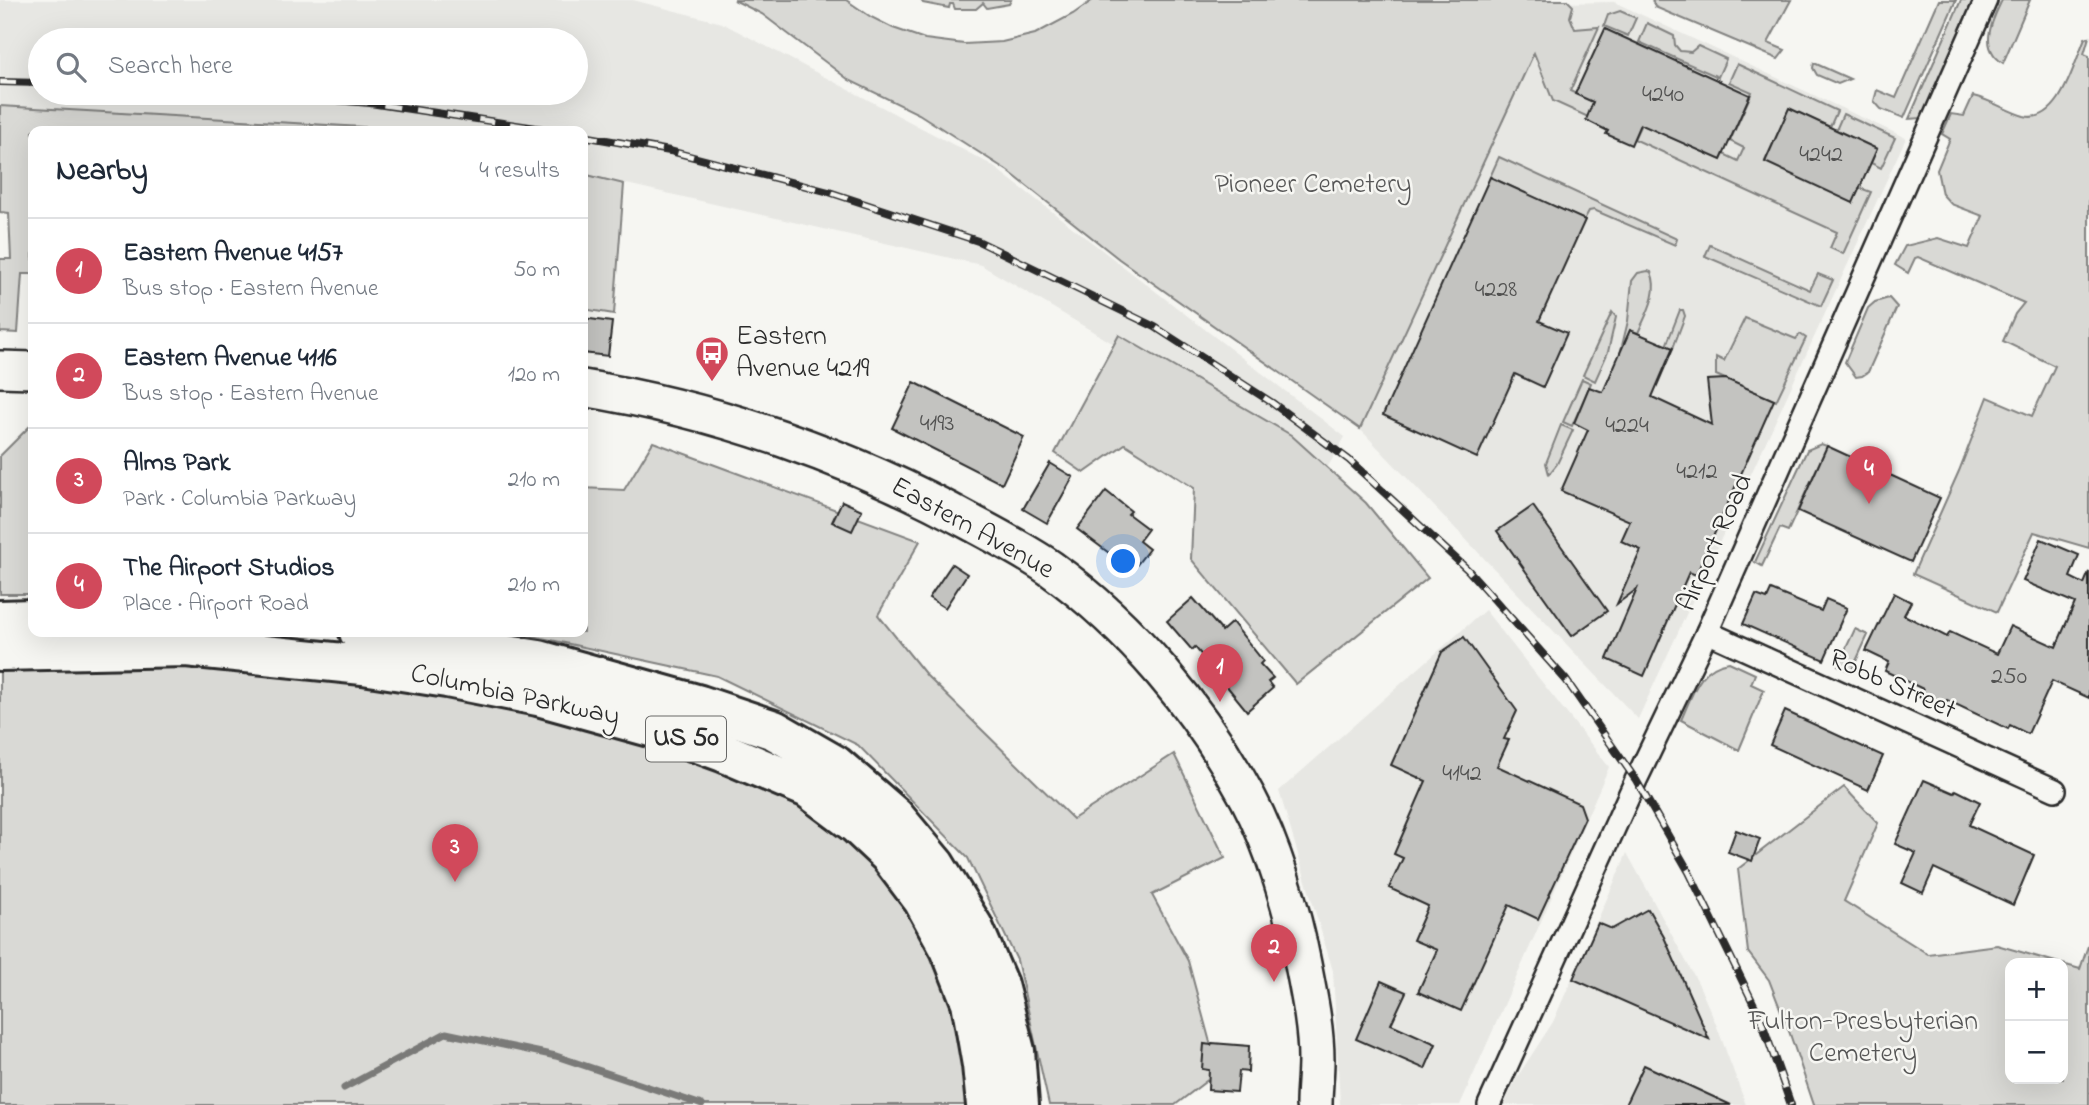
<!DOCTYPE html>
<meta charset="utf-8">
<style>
:root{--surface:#fff;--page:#f2f2f3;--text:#1f2937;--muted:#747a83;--line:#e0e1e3;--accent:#d1495b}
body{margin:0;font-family:"Indie Flower",sans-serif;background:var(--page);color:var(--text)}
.controls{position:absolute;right:21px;bottom:21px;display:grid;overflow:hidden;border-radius:14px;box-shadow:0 7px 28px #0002}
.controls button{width:63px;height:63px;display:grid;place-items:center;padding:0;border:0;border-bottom:2px solid var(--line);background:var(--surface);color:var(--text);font:35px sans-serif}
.you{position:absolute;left:1124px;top:562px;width:24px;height:24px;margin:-18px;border:5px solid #fff;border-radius:50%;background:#1a73e8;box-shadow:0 0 0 10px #1a73e833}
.badge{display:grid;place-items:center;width:46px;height:46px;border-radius:50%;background:var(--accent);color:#fff;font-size:23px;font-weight:700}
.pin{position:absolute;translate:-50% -58px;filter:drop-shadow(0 2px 4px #0008)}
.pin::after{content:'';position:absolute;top:37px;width:24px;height:21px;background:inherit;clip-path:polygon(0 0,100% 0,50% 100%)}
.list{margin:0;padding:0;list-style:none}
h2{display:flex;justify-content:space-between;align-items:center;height:91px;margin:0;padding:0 28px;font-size:30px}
h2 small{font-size:23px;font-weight:400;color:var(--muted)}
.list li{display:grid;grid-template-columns:46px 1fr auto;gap:21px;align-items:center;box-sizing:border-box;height:105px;padding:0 28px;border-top:2px solid var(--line)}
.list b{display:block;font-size:26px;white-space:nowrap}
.list p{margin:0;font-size:23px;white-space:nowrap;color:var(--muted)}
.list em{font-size:23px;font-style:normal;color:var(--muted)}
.icon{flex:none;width:38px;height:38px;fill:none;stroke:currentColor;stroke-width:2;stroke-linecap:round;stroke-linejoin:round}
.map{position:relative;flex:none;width:2089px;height:1105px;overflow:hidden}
.search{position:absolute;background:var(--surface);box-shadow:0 7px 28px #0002;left:28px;top:28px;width:560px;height:77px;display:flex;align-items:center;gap:18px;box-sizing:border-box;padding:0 24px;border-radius:38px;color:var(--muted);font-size:26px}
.panel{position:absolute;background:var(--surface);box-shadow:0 7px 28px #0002;left:28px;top:126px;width:560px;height:511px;border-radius:14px}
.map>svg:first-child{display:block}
.built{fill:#e7e7e3;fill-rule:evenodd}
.green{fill:#d9d9d5;stroke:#828280;stroke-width:2}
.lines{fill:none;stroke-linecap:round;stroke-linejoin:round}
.stream{stroke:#7a7a78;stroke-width:7}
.building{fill:#c3c3c0;stroke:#2b2b2b;stroke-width:2}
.street-casing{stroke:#2b2b2b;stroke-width:26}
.primary-casing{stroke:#2b2b2b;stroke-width:40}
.highway-casing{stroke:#2b2b2b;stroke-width:44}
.street{stroke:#f6f6f2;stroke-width:21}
.primary{stroke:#f6f6f2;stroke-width:35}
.highway{stroke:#f6f6f2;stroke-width:38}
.rail-casing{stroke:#2b2b2b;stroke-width:8}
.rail{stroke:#f6f6f2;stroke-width:5;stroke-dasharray:16;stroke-linecap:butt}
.labels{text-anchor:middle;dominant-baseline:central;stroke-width:5;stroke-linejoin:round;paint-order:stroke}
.number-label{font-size:24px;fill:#515150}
.shield{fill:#f6f6f2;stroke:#686867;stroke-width:2}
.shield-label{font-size:26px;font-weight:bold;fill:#2b2b2b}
.park-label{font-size:28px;fill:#565656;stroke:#f6f6f2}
.poi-label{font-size:28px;fill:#2b2b2b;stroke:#f6f6f2;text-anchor:start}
.street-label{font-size:28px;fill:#2b2b2b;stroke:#f6f6f2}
</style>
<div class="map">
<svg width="2089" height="1105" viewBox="0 0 2089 1105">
<rect width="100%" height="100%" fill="#f6f6f2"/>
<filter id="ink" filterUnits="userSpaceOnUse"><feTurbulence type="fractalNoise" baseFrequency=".0143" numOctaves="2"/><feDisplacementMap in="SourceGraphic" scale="14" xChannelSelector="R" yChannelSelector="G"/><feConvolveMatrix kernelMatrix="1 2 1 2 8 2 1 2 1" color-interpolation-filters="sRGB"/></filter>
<g filter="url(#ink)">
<g class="built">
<path d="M0 0H633L722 23 990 164 1345 437 1326 470 981 265 583 174V131H33L0 147ZM40 40H576V93H40Z"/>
<polygon points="1614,2 1906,138 1638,719 1360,429 1557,3"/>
<polygon points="1485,610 1609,767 1460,1105 1340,1105 1333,971 1279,791"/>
<polygon points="1627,853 1698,983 1716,1024 1746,1105 1504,1105 1516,1079 1553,1022"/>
</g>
<g class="green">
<polygon points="734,0 846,0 871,17 893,28 925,39 964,44 1002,42 1035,34 1073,14 1093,0 1567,0 1573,6 1570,17 1575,29 1599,27 1570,91 1616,113 1610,127 1553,101 1534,53 1360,429 1119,259 1008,171 919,114 849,80 762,14"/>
<polygon points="921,0 1011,0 1009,4 987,8 983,3 976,9 955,9 953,4 950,4 949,8 923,3"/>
<polygon points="1652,0 1791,0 1768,43 1785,50 1778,59 1655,7"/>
<polygon points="1939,0 1956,0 1904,118 1881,109 1874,101 1877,90 1896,98"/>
<polygon points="1961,0 1973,0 1922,118 1909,119"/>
<path d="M2002 0H2030L2003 63C1978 47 1992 21 2002 0Z"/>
<polygon points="1620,11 1636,18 1628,36 1604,26 1608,15"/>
<polygon points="1647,23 1674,36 1675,45 1680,51 1691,52 1698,46 1726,59 1718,77 1639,42"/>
<path d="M2089 37 2084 54 2089 56V548L2034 532 1997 612 1913 574 1959 471 1988 397 2032 416 2055 366 2003 341 2015 314 2024 303 1918 257 1915 258 1908 273 1895 265 1905 246 1938 238 1969 248 1983 216 1951 204 1942 194 1937 170 1950 139 1942 134 1951 114 1964 116 1973 96C1991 100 2007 111 2024 116 2060 125 2074 63 2085 38Z"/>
<polygon points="1814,63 1850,79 1838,84 1817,75 1813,68"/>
<polygon points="1737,64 1837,111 1830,127 1789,109 1765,161 1852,202 1860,188 1871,192 1843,254 1830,248 1837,232 1634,139 1641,124 1721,160 1724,154 1738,161 1744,148 1730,141 1752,92 1729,82"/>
<polygon points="0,106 380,128 393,131 33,131 33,274 22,274 18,333 0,332 0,259 11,259 9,213 0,212"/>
<polygon points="1843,114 1895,138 1881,168 1871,163 1877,149 1836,130"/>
<polygon points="1499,157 1677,239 1675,245 1594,210 1589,211 1584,220 1490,177"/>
<polygon points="583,174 624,184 614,314 583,309"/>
<polygon points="1710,245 1810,290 1818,274 1833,280 1821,306 1705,256"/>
<path d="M1648 271 1651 272C1660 293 1646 314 1638 333L1630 330 1620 354 1628 321 1632 281 1638 273Z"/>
<polygon points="1889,298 1897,307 1868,372 1862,376 1856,377 1845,362 1868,308 1875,302"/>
<polygon points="1680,310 1683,310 1685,316 1673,348 1666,346"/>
<polygon points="1612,312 1616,317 1608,352 1595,381 1583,375"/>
<polygon points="1745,318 1796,339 1800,334 1806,338 1776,401 1716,375 1716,357 1724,361"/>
<polygon points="1119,335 1291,435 1366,503 1428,578 1296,684 1191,559 1194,488 1125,444 1084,473 1055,453"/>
<polygon points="1582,379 1591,383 1572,426 1563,422"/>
<polygon points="33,423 33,594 0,594 0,456"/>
<polygon points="1561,425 1573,430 1557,464 1549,474 1546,463"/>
<polygon points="653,442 920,541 878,615 927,676 1073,819 1174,754 1225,858 1152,895 1188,961 1218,1072 1175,1105 1049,1105 1017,960 968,858 858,745 717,676 514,632 583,632 583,488 624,490"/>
<polygon points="1821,444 1827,446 1788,531 1780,528 1762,566 1755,562 1807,450"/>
<polygon points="1855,629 1868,635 1851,672 1838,665"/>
<polygon points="0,651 363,665 765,769 923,900 986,1105 0,1105"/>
<path d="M1729 662 1755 674 1751 684 1764 690 1739 750 1681 720C1692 696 1699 666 1729 662Z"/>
<polygon points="1844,787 1878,823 1844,901 1928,954 1997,945 2059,963 2010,963 2010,1079 2063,1079 2063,964 2080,969 2089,943 2089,1105 1814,1105 1790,1034 1769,980 1748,952 1738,869"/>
</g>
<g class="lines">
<polyline class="stream" points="344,1088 446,1033 556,1056 702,1105"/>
</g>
<g class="building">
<polygon points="1605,29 1750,95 1721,160 1640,124 1631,145 1606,134 1608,131 1586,120 1593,102 1575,94"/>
<polygon points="1789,108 1877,149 1853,203 1765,162"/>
<polygon points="1490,177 1585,220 1539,321 1567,333 1543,387 1515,374 1477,458 1383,415"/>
<polygon points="583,318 612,322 608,356 583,353"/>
<polygon points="1630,330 1673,348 1652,397 1712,425 1707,380 1726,379 1774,400 1696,575 1689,572 1644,676 1607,659 1637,589 1617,604 1641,550 1621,541 1630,521 1561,491 1588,430 1574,423 1589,387 1603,392"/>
<polygon points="914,382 1024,437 1002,484 892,428"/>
<polygon points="1827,446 1940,498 1911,562 1798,511"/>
<polygon points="1050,463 1073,477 1047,523 1023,509"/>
<polygon points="1106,491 1131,511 1128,514 1148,529 1139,541 1149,549 1135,567 1124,559 1121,562 1077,529"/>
<polygon points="842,501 862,510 852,531 832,522"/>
<polygon points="1533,506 1607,611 1572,636 1497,531"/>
<polygon points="2041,539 2079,555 2070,577 2084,584 2089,572 2089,698 2052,681 2028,734 2010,725 2008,729 1947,700 1943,708 1919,697 1923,689 1885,671 1889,662 1866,651 1894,593 1911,602 1904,615 1947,637 1950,632 1997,654 2010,626 2056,647 2075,603 2023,581"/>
<polygon points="952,564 967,574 945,608 929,598"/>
<polygon points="1771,590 1821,611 1826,599 1847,608 1824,660 1743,624 1756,595 1767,599"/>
<polygon points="1193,598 1222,631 1232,622 1263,661 1260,664 1273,678 1268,682 1273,688 1247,711 1195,647 1192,650 1167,621"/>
<polygon points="1464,637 1517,711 1504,739 1509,740 1497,766 1580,804 1585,818 1538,919 1509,905 1461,1011 1418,992 1437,950 1413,940 1428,906 1389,888 1403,858 1394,854 1426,781 1391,765 1442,652"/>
<polygon points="1785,711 1883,756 1868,790 1770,745"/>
<polygon points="1924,780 1954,793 1956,790 1980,802 1969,825 2034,855 2013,905 1934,868 1923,893 1902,883 1916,853 1895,844"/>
<polygon points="1736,830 1760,839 1752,861 1728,852"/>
<polygon points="1648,909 1664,937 1709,1039 1573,979 1598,923 1612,929"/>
<polygon points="1381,981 1406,992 1391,1024 1436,1044 1425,1069 1356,1039"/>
<polygon points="1212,1043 1249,1046 1248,1072 1239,1071 1237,1092 1208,1090 1209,1070 1202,1069 1204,1044 1211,1045"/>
<polygon points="1644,1065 1731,1105 1625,1105"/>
</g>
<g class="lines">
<g class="street-casing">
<g id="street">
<polyline points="1707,632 2055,790"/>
<polyline points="1489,1105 1636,780 1707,632 1986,0"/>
</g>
</g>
<g class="primary-casing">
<g id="primary">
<polyline points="0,369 33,370"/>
<path d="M583 388C718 410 852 457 972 523 998 537 1025 551 1050 568 1132 627 1200 709 1248 798 1273 845 1293 912 1303 964 1309 995 1316 1028 1316 1060 1316 1075 1314 1090 1314 1105"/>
</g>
</g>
<g class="highway-casing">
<g id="highway">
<polyline points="0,620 33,619"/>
<polyline points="359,632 539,660 700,705 774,730 835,765 894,816 935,865 973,927 998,985 1015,1051 1019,1105"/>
<polyline points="0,651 186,647 363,665 447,678 538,696 665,731 723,752 808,788 856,824 889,855 923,900 950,949 971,1002 982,1065 986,1105"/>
</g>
</g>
<use href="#street" class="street"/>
<use href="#primary" class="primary"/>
<use href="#highway" class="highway"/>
<g class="rail-casing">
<g id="rail">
<polyline points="0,82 40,83"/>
<polyline points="256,93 370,103 556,131"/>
<polyline points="583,136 670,151 829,192 978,241 1155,327 1271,402 1349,460 1468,570 1566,680 1636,780 1689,872 1760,1017 1791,1105"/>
</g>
</g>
<use href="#rail" class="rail"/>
</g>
</g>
<defs>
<g id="bus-pin" transform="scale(1.75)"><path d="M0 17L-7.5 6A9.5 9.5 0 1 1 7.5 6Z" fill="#d1495b" stroke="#f6f6f2"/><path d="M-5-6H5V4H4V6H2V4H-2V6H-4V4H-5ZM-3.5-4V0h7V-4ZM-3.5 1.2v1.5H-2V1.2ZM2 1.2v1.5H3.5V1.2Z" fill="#fff"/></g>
</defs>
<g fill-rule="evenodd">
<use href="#bus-pin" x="712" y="353"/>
</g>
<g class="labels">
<g class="number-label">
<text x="1663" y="95">4240</text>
<text x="1821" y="155">4242</text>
<text x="1496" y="290">4228</text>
<text x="937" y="424">4193</text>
<text x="1627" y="426">4224</text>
<text x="1697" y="472">4212</text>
<text x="2009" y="677">250</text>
<text x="1462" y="774">4142</text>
</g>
<rect class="shield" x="646" y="716.5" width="80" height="45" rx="5"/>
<g class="shield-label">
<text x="686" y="739">US 50</text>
</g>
<g class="park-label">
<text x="1313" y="185">Pioneer Cemetery</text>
<text x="1863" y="1022">Fulton-Presbyterian<tspan x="1863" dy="32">Cemetery</tspan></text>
</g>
<g class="poi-label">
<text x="736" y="337">Eastern<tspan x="736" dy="32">Avenue 4219</tspan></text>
</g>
<g class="street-label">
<text transform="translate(972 529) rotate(29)">Eastern Avenue</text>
<text transform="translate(1716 543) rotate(-66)">Airport Road</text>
<text transform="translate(1892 685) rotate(24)">Robb Street</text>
<text transform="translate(515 696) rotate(12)">Columbia Parkway</text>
</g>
</g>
</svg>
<div class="controls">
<button>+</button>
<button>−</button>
</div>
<div class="you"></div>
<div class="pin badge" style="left:1220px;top:702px">1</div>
<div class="pin badge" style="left:1274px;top:982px">2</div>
<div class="pin badge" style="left:455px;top:882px">3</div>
<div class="pin badge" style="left:1869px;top:504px">4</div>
<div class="search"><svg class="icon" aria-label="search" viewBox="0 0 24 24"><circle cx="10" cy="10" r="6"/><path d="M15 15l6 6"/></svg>Search here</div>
<section class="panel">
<h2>Nearby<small>4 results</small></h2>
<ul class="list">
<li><span class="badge">1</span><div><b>Eastern Avenue 4157</b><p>Bus stop · Eastern Avenue</p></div><em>50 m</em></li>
<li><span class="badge">2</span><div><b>Eastern Avenue 4116</b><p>Bus stop · Eastern Avenue</p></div><em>120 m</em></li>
<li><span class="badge">3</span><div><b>Alms Park</b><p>Park · Columbia Parkway</p></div><em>210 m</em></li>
<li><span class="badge">4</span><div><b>The Airport Studios</b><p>Place · Airport Road</p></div><em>210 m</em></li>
</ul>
</section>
</div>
